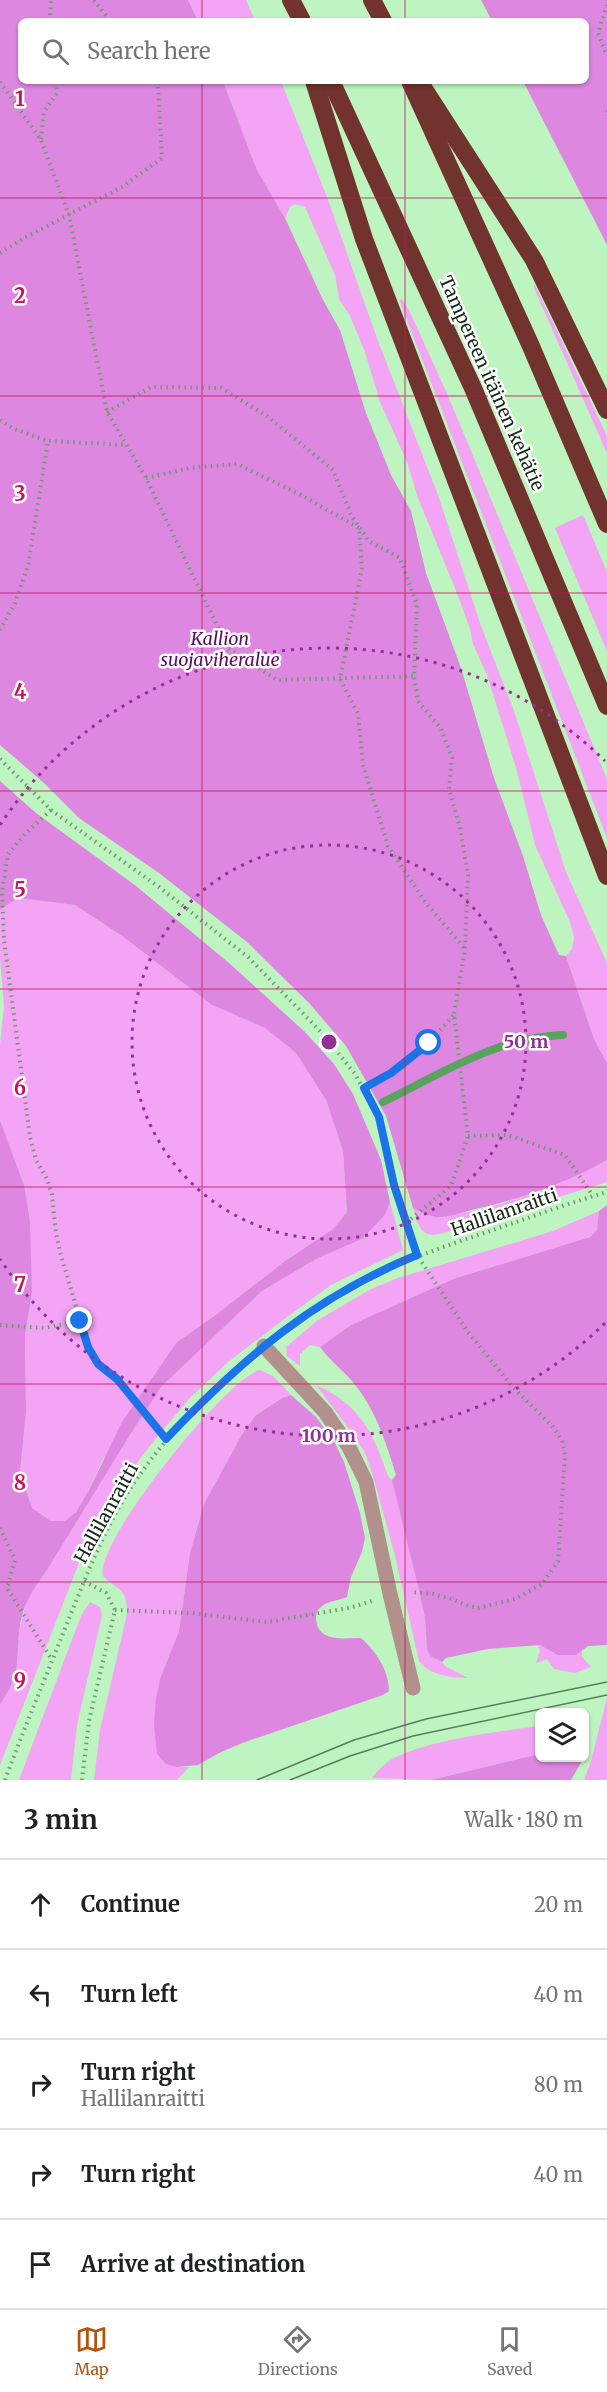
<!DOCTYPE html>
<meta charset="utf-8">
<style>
:root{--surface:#fff;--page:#f6f6f6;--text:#202124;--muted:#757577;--line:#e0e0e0;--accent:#b45309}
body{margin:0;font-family:Merriweather,serif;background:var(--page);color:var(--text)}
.controls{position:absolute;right:18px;bottom:18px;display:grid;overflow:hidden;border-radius:9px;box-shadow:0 2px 4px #0004}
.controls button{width:54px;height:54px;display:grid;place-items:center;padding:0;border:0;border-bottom:2px solid var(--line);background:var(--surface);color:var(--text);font:30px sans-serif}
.stop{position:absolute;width:18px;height:18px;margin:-14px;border:4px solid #1a73e8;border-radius:50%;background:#fff}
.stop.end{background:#1a73e8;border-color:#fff;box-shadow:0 2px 6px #0008}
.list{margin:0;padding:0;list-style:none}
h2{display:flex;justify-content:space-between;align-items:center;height:78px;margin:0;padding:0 24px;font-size:26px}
h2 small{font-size:20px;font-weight:400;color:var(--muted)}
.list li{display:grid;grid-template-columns:39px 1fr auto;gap:18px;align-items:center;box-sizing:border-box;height:90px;padding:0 24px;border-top:2px solid var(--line)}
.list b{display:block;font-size:22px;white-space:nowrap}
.list p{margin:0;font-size:20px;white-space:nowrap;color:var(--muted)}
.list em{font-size:20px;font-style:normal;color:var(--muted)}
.icon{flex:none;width:33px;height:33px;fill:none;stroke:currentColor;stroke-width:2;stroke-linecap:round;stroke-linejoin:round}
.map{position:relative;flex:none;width:607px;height:1780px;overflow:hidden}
.search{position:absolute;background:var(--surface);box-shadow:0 2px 4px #0004;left:18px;right:18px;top:18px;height:66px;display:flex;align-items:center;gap:15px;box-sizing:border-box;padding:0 21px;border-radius:9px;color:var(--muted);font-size:22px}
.sheet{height:528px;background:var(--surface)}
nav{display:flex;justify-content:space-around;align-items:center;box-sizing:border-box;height:84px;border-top:2px solid var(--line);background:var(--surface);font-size:16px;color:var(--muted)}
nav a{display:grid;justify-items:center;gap:3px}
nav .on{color:var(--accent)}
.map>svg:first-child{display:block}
.green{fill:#f3a4f5}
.forest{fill:#dd87e0}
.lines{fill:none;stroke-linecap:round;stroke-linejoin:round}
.stream{stroke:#58a35e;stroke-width:8}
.path{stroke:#709972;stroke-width:4;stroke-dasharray:1.5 4.5;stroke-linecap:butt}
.minor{stroke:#b2918d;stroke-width:15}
.highway{stroke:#72322d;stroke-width:18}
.tram{stroke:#597d5b;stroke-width:1.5}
.route{stroke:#1a73e8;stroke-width:8}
.grid{fill:none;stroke:#c2185b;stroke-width:1.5;stroke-opacity:0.55}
.ring{fill:none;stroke:#923097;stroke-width:3;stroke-dasharray:3 6}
.labels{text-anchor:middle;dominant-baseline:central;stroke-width:5;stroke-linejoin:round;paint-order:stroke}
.street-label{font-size:18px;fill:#132915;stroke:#fff}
.park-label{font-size:18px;font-style:italic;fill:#5c0c60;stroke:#fff}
.grid-label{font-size:20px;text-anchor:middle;font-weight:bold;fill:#c2185b;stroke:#fff;stroke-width:5;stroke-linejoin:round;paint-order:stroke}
.centre{fill:#923097;stroke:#fff;stroke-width:3}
.ring-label{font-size:18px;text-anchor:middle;font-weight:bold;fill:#923097;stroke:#fff;stroke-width:5;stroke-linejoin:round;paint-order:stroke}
</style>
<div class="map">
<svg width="607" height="1780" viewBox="0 0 607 1780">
<rect width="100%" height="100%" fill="#bdf4bf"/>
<g class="green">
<polygon points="188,0 246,0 255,21 198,21"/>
<polygon points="223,81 281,81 327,197 378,341 438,495 481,626 514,711 566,872 607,963 607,1063 594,1039 566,956 572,949 574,938 570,922 535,845 517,771 487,675 473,644 470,629 457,593 418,498 407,462 380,402 365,352 350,316 339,299 335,275 305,207 295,204 290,207 285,218 257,170"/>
<polygon points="534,283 607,436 607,453 534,288"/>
<polygon points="401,298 409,310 449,398 607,779 607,838 400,302"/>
<polygon points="583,515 607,572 607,651 555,528"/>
<polygon points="18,898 75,905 122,936 212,1005 265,1028 296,1053 326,1100 343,1151 347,1212 333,1229 285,1261 217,1314 177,1342 102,1461 89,1490 76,1512 65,1521 51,1521 32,1509 20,1473 26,1412 25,1336 32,1292 24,1185 0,1120 0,1045 4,1006 0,958 0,910"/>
<path d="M607 1160V1182L440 1234C419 1238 419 1224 413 1208 418 1210 424 1214 430 1214 473 1220 569 1182 607 1160Z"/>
<polygon points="390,1202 403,1250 331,1285 283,1320 228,1362 190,1398 157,1437 127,1476 86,1545 0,1765 0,1705 14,1678 18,1656 19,1631 25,1607 32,1590 47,1570 130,1435 161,1387 262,1291 316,1259 362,1239 385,1215"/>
<polygon points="599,1211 597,1230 590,1237 453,1279 351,1325 320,1347 310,1345 300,1354 300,1366 287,1356 286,1347 318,1320 371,1289 398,1278 553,1231"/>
<path d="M260 1370 273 1376 291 1395 282 1398 255 1416 241 1436 204 1504 190 1553 179 1631 161 1676 176 1767H189L177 1780H94L100 1730 127 1614C128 1589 119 1591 103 1576 93 1545 227 1377 260 1370Z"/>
<path d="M316 1385C361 1406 372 1431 388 1476L392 1480 408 1539 425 1618 427 1650 430 1656 442 1662 445 1666 468 1678C451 1678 429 1675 419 1661L395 1556 372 1472 364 1451 350 1430Z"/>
<polygon points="90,1602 100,1607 102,1615 77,1725 71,1780 19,1780 81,1616"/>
<polygon points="538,1645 576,1655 582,1650 582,1657 591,1667 575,1673 554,1669 547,1659 536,1663 540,1651"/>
<polygon points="607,1698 607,1780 584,1780 591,1761"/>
<path d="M539 1726V1754L431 1780 372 1778C378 1770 384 1764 392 1759 431 1739 496 1732 539 1726Z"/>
</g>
<g class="forest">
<path d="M0 0H188L198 21H21V81H223L257 170 285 218 323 300 340 330 366 413 391 475 411 511 426 573 461 668 494 778 523 856 541 915 559 955 566 956 594 1039 607 1063V1160C565 1184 518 1200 471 1210 461 1213 449 1217 439 1217 430 1217 420 1211 413 1208L386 1116 346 1046 309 1003 247 942 159 873 79 818 44 783 0 745Z"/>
<polygon points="481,0 607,0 607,245 523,81 586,81 586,21 492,21"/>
<path d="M0 781 36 813 136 886 229 963 305 1032 334 1064 353 1094 381 1160 390 1202 385 1215 362 1239 316 1259 262 1291 161 1387 130 1435 47 1570C32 1590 21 1608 19 1633 18 1648 18 1662 15 1675 12 1686 5 1696 0 1705V1120L24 1185 30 1222 32 1292 25 1336 26 1412 20 1473 32 1508 51 1521H65L76 1512 89 1490 122 1422 177 1342 217 1314 285 1261 333 1229 347 1212 343 1151 326 1100 296 1053 265 1028 212 1005 122 936 75 905 18 898 0 910Z"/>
<path d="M607 1205V1645L588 1646 576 1655H558L540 1645 488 1649 446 1658 442 1662 430 1656 427 1650 425 1618 418 1586 392 1480 396 1475C386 1442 375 1408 352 1381 342 1369 329 1360 320 1347L351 1325 453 1279 590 1237 597 1230 599 1211Z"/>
<path d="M291 1395 316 1417 334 1441 344 1462 360 1513 365 1538 362 1552 351 1577 347 1597C338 1601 329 1600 321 1607 317 1610 316 1614 316 1619 318 1643 344 1638 361 1638 376 1651 389 1671 389 1691L383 1695 245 1742 221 1752 198 1765 176 1767 166 1764 157 1754 154 1724 156 1698 161 1676 179 1631 190 1553 204 1504 241 1436 255 1416 282 1398Z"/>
<polygon points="539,1754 540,1758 582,1758 582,1761 571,1780 431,1780"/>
</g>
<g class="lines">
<path class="stream" d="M383 1102C441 1074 497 1037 563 1035"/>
<g class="path">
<polyline points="94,0 110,21"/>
<polyline points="607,5 598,33 607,56"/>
<polyline points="50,21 51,0"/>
<polyline points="0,82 41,140 69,215 107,412 146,478 228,648 277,680 414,676"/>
<polyline points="607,111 607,115"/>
<polyline points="41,139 44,112 57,93 56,81"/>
<polyline points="0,253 24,238 122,187 162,158 158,86 154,81"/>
<polyline points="107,412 151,387 221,388 267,416 333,470 352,517 369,541 400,558 417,605 414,676 418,701 441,729 452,758 449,789 460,828 468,875 465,949 454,1014 468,1136 451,1186 406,1223"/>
<polyline points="0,420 14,429 48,441 127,445"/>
<polyline points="146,478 189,468 237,464 301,495 359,528 362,568 340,679 358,714 363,765 388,846 426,903 465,949"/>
<polyline points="0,630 15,603 28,566 48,441"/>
<polyline points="0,759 51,810 159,887 248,957 322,1033 355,1074 379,1117 394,1185 417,1255 468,1332 512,1386 553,1427 562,1440 565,1456 558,1561 542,1584 515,1599 478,1608 468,1606 452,1599 433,1594 411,1592"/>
<polyline points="51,810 25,834 8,854 2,891 4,940 30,1137 36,1160 47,1179 52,1195 56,1233 60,1252 88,1347 98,1363 117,1379 166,1439"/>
<path d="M364 1088C400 1069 427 1045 454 1015"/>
<polyline points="468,1136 508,1135 565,1155 593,1196"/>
<polyline points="0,1325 44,1328 80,1321"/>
<path d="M279 1333C342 1282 418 1255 493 1230 531 1217 569 1203 607 1192"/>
<polyline points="0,1528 15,1560 7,1588 52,1660"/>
<polyline points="115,1610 190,1613 267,1622 349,1608 372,1601"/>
<path d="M5 1780C23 1731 43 1684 62 1636 83 1584 103 1530 134 1483 166 1436 205 1396 248 1359"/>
<polyline points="82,1780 89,1721 115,1610 106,1593 84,1581"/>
</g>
<polyline class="minor" points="264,1346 325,1412 349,1447 366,1482 390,1594 413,1688"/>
<g class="highway">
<polyline points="291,0 302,21"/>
<polyline points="372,0 383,21"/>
<polyline points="314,81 364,239 607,876"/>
<polyline points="331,81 473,388 607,706"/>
<polyline points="410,81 530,344 607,524"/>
<polyline points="424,89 534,260 607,410"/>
</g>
<g class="tram">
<polyline points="257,1780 354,1740 426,1719 607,1682"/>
<polyline points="290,1780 350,1756 413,1736 607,1695"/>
</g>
</g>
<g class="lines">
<path class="route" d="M80 1321 88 1347 98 1364 117 1379 166 1439C242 1359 314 1297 417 1255L394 1185 379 1117 364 1088 391 1073 429 1043"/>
</g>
<path class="grid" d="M202 0V21M405 0V21M202 81V1780M405 81V1780M0 198H607M0 396H607M0 593H607M0 791H607M0 989H607M0 1187H607M0 1384H607M0 1582H607"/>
<g class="ring">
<circle cx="329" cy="1042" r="197"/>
<path d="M605 1323A394 394 0 0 1 0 1259M0 825A394 394 0 0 1 605 761"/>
</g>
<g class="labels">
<g class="street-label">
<text transform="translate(492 383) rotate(66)">Tampereen itäinen kehätie</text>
<text transform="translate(504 1212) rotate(-19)">Hallilanraitti</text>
<text transform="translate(106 1513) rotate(-61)">Hallilanraitti</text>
</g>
<g class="park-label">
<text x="220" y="638">Kallion<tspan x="220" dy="21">suojaviheralue</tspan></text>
</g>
</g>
<g class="grid-label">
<text x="20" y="106">1</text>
<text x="20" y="303">2</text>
<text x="20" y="501">3</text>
<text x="20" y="699">4</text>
<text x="20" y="897">5</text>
<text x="20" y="1095">6</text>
<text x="20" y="1292">7</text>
<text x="20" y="1490">8</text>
<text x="20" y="1688">9</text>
</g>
<circle cx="329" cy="1042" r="9" class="centre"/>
<g class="ring-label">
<text x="526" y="1048">50 m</text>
<text x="329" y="1442">100 m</text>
</g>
</svg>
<div class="controls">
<button><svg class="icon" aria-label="layers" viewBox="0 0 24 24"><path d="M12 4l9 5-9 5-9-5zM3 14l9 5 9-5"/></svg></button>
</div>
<div class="stop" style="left:429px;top:1043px"></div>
<div class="stop end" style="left:80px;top:1321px"></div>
<div class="search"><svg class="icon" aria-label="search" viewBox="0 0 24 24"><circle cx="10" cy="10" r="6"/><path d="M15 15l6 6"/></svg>Search here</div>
</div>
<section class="sheet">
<h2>3 min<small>Walk · 180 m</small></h2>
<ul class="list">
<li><svg class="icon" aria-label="ahead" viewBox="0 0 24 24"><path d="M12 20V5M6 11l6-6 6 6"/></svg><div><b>Continue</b></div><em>20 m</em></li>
<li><svg class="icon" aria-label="left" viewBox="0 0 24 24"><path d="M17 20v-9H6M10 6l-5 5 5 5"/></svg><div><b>Turn left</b></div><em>40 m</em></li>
<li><svg class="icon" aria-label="right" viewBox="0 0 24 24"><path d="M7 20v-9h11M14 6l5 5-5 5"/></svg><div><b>Turn right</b><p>Hallilanraitti</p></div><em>80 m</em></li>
<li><svg class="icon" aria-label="right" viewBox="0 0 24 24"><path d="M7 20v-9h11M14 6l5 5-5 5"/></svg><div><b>Turn right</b></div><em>40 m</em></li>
<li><svg class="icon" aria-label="arrive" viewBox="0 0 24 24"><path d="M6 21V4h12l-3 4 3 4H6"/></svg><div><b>Arrive at destination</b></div></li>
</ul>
</section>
<nav>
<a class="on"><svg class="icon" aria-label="map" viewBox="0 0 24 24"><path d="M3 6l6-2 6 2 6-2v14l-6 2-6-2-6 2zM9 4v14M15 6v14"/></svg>Map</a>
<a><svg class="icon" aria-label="directions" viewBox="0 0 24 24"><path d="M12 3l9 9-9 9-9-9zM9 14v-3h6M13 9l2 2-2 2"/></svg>Directions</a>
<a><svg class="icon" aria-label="saved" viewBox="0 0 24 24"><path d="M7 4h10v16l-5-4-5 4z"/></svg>Saved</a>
</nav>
